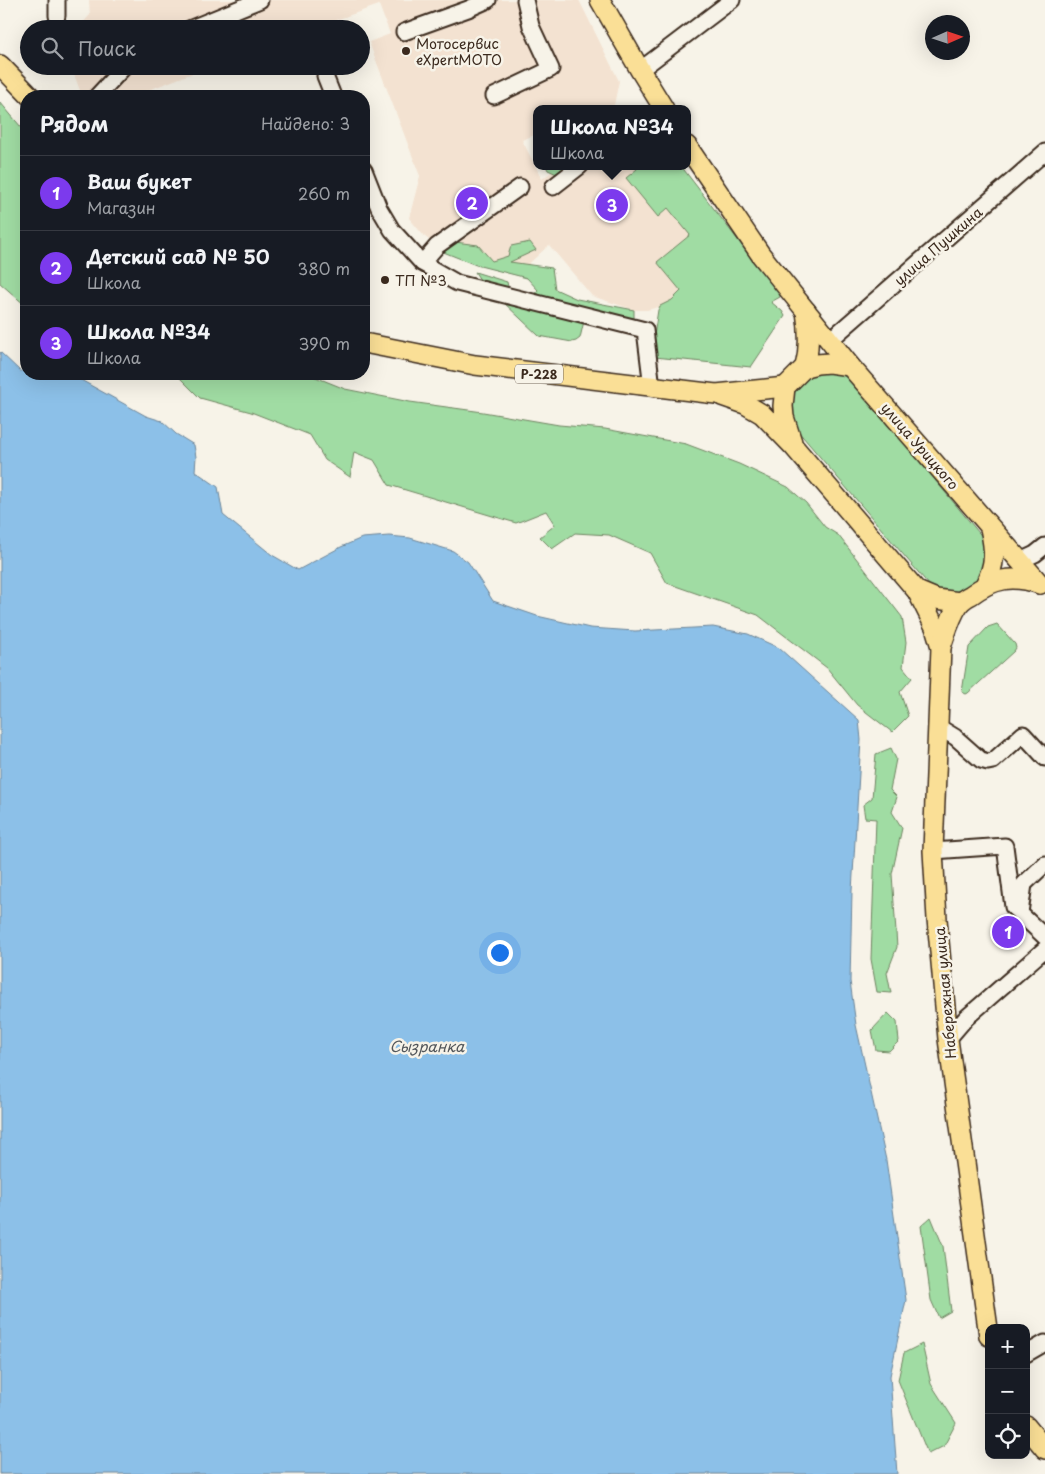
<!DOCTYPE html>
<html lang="ru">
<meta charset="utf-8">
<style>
:root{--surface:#171b24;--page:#20242c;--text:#f1f3f6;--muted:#9ea1a6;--line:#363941;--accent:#7c3aed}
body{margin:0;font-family:"Playpen Sans",sans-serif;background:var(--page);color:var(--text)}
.controls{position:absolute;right:15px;bottom:15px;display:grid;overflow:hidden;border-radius:10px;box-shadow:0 5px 20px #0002}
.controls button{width:45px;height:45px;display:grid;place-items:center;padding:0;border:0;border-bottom:1px solid var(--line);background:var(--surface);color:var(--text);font:25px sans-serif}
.compass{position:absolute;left:925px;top:15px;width:45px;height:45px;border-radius:50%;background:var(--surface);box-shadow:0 5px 20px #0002;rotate:87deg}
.you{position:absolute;left:499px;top:952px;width:18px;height:18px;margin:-12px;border:4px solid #fff;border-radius:50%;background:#1a73e8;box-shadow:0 0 0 8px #1a73e833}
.badge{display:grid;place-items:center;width:32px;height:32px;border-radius:50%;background:var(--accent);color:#fff;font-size:16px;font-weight:700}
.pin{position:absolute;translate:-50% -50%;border:2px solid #fff;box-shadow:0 1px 5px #0006}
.popup{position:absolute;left:533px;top:105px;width:158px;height:65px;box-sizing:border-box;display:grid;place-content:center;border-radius:10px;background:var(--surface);filter:drop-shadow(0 1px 4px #0005);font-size:16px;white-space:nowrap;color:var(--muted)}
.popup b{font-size:19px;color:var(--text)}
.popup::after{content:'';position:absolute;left:50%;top:100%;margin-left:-10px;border:10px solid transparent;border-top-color:var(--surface)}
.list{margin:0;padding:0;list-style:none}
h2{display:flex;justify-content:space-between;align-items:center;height:65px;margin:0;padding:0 20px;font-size:21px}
h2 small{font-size:16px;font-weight:400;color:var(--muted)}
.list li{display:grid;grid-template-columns:32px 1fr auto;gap:15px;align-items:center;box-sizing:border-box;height:75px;padding:0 20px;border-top:1px solid var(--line)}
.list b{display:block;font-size:19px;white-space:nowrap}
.list p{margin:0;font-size:16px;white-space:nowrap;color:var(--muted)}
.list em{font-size:16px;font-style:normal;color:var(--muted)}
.icon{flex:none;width:28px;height:28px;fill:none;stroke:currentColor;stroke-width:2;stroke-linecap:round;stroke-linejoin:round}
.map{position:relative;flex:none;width:1045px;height:1474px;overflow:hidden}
.search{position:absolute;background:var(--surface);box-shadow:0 5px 20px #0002;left:20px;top:20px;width:350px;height:55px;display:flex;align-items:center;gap:12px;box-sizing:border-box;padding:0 18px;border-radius:28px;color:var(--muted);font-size:19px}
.panel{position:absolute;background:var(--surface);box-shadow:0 5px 20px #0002;left:20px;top:90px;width:350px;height:290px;border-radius:20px}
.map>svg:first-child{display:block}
.built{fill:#f3e2d1}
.green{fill:#a0dca3;stroke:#6e8360}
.water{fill:#8cc0e8;stroke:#6c8497}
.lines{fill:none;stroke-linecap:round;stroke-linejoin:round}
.minor-casing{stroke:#3b2a1e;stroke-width:19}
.major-casing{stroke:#3b2a1e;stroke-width:22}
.minor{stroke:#f7f3e8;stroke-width:15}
.major{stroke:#fadf96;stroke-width:19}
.poi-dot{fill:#3b2a1e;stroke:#f7f3e8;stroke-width:2}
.labels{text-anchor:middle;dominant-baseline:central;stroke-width:5;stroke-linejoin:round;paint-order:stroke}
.shield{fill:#f7f3e8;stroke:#73665b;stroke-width:1}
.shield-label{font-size:12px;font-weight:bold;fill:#3b2a1e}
.poi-label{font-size:14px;fill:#3b2a1e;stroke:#f7f3e8;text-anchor:start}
.street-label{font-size:14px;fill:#3b2a1e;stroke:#f7f3e8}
.water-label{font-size:15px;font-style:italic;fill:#53575b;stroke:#f7f3e8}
</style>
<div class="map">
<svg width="1045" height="1474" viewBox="0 0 1045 1474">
<rect width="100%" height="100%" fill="#f7f3e8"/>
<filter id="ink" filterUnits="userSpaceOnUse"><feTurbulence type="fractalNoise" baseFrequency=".02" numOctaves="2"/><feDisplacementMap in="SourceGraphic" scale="10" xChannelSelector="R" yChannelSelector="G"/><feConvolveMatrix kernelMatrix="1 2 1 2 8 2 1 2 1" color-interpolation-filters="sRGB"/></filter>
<g filter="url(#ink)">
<g class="built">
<polygon points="89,0 579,0 619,81 614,105 602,109 537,109 537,134 522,140 542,179 560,166 663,166 730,247 675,298 663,306 647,310 634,310 592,296 549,245 519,273 437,246 424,236 409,218 420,176 369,42 390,34 379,5 310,29 77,29 90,15"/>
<polygon points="71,66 211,66 133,96 82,96"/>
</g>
<g class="green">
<polygon points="0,102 26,133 26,306 0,283"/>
<polygon points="546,166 572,166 559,175 548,170"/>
<polygon points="635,166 681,166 741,244 780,290 780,297 771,302 782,311 785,316 751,367 655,357 653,342 658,310 660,306 672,300 681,291 657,262 690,235 668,208 658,217 626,178 637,169"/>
<polygon points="455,242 478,245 492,261 508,256 511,246 530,242 536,250 510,262 552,268 555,289 577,299 634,310 634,325 529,300 538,290 527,278 476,265 441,251"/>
<polygon points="475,272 507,282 509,291 485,288"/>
<polygon points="502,301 584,321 580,338 576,341 572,342 539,336"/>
<path d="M815 371 847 374 984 539 987 557 977 581 961 592 955 593 935 590 930 586 797 430C792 418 787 394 798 383 803 379 810 375 815 371Z"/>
<polygon points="176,374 308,374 345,389 410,402 483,412 559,425 605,429 686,444 739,464 788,487 806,503 825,527 838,535 902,617 906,642 903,667 912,678 900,692 908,716 892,732 857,705 827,668 758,615 667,583 650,553 609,535 575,533 552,549 540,537 555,525 546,511 516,523 389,485 374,460 354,452 350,477 325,460 310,435 251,412 200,398"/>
<polygon points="997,624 1015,644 1016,648 1014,651 968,693 966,694 962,692 969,647 988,627"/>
<polygon points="891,748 896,759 890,790 897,797 892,812 902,828 892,874 897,947 887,973 891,993 877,992 871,959 876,819 865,818 863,805 872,798 876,754"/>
<polygon points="888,1013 897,1022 899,1041 889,1051 876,1050 872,1030"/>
<polygon points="931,1217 943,1246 951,1311 939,1318 931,1300 921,1226"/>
<polygon points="922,1344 931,1384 956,1423 944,1446 928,1454 898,1380 904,1353"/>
</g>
<polygon class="water" points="0,352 20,371 26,371 26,374 70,374 146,416 162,421 176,434 194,445 196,457 195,471 218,487 223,515 272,555 298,570 341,547 362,538 389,536 410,538 453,551 468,562 493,601 537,616 590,628 635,631 713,627 748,634 779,648 859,720 861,740 852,891 850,981 856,1025 886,1160 906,1300 890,1376 897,1474 0,1474"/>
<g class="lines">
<g class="minor-casing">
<g id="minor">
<polyline points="57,16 57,0"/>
<polyline points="189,29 260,0"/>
<polyline points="404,32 468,9 488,0"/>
<polyline points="640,70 732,0"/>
<polyline points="325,76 333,96"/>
<polyline points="97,96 125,66"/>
<polyline points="494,96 551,69 531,26 525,0"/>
<polyline points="364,170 379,208 392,230 422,263 457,283 645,330 652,387"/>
<polyline points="553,187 580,166"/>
<polyline points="422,263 437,246 520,187"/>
<polyline points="830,340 1045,152"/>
<polyline points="1020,561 1035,554 1045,546"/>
<polyline points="937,726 955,737 981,760 988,762 993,761 1023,734 1045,758"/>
<polyline points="933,851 1005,846 1013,907 1045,937"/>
<polyline points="1020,913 1024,884 1045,864"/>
<polyline points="948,1039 966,1018 1045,949"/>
<polyline points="1026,1354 1045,1343"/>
</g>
</g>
<g class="major-casing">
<g id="major">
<polyline points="600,0 640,70 664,109"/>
<polyline points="0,65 30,96"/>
<polyline points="687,146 761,255 850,366 1040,584"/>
<polyline points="364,343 475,365 716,394 785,387"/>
<path d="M805 367C810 348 809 330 806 311"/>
<polyline points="722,396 745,404 762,414 794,447 917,591 935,627 941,647"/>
<polyline points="792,442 784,417 783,406 785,387 805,367 817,364 829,363 850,366"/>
<path d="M985 585C996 564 995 551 990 528"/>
<polyline points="917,591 936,599 960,602"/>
<path d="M989 1336 948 1039 937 919 933 851 941 647C946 633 950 617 959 604 962 600 967 597 971 595 994 578 1013 575 1040 584"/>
<polyline points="1026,1426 1045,1449"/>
</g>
</g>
<use href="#minor" class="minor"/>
<use href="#major" class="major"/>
</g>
</g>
<g class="poi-dot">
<circle cx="406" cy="51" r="5"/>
<circle cx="385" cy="280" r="5"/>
</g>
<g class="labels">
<rect class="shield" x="515" y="364.5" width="48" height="19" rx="4"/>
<g class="shield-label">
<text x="539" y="374">Р-228</text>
</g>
<g class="poi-label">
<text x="416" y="43">Мотосервис<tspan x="416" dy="16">eXpertMOTO</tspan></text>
<text x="395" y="280">ТП №3</text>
</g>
<g class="street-label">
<text transform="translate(938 246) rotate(-41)">улица Пушкина</text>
<text transform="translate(920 446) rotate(49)">улица Урицкого</text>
<text transform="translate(945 993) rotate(-95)">Набережная улица</text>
</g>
<g class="water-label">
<text x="427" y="1045">Сызранка</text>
</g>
</g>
</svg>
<div class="controls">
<button>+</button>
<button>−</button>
<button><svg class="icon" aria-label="locate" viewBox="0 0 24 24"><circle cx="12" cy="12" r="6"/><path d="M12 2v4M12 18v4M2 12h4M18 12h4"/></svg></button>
</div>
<svg class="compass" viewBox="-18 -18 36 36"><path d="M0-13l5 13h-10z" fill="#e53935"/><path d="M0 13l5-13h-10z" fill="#9ea1a6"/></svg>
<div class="you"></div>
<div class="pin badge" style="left:1008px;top:932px">1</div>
<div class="pin badge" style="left:472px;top:203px">2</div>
<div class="pin badge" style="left:612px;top:205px">3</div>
<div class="popup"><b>Школа №34</b>Школа</div>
<div class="search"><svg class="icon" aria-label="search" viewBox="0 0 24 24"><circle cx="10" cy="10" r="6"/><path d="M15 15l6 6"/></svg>Поиск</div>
<section class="panel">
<h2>Рядом<small>Найдено: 3</small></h2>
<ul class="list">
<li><span class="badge">1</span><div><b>Ваш букет</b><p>Магазин</p></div><em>260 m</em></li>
<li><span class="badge">2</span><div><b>Детский сад № 50</b><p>Школа</p></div><em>380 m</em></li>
<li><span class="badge">3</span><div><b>Школа №34</b><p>Школа</p></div><em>390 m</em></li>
</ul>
</section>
</div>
